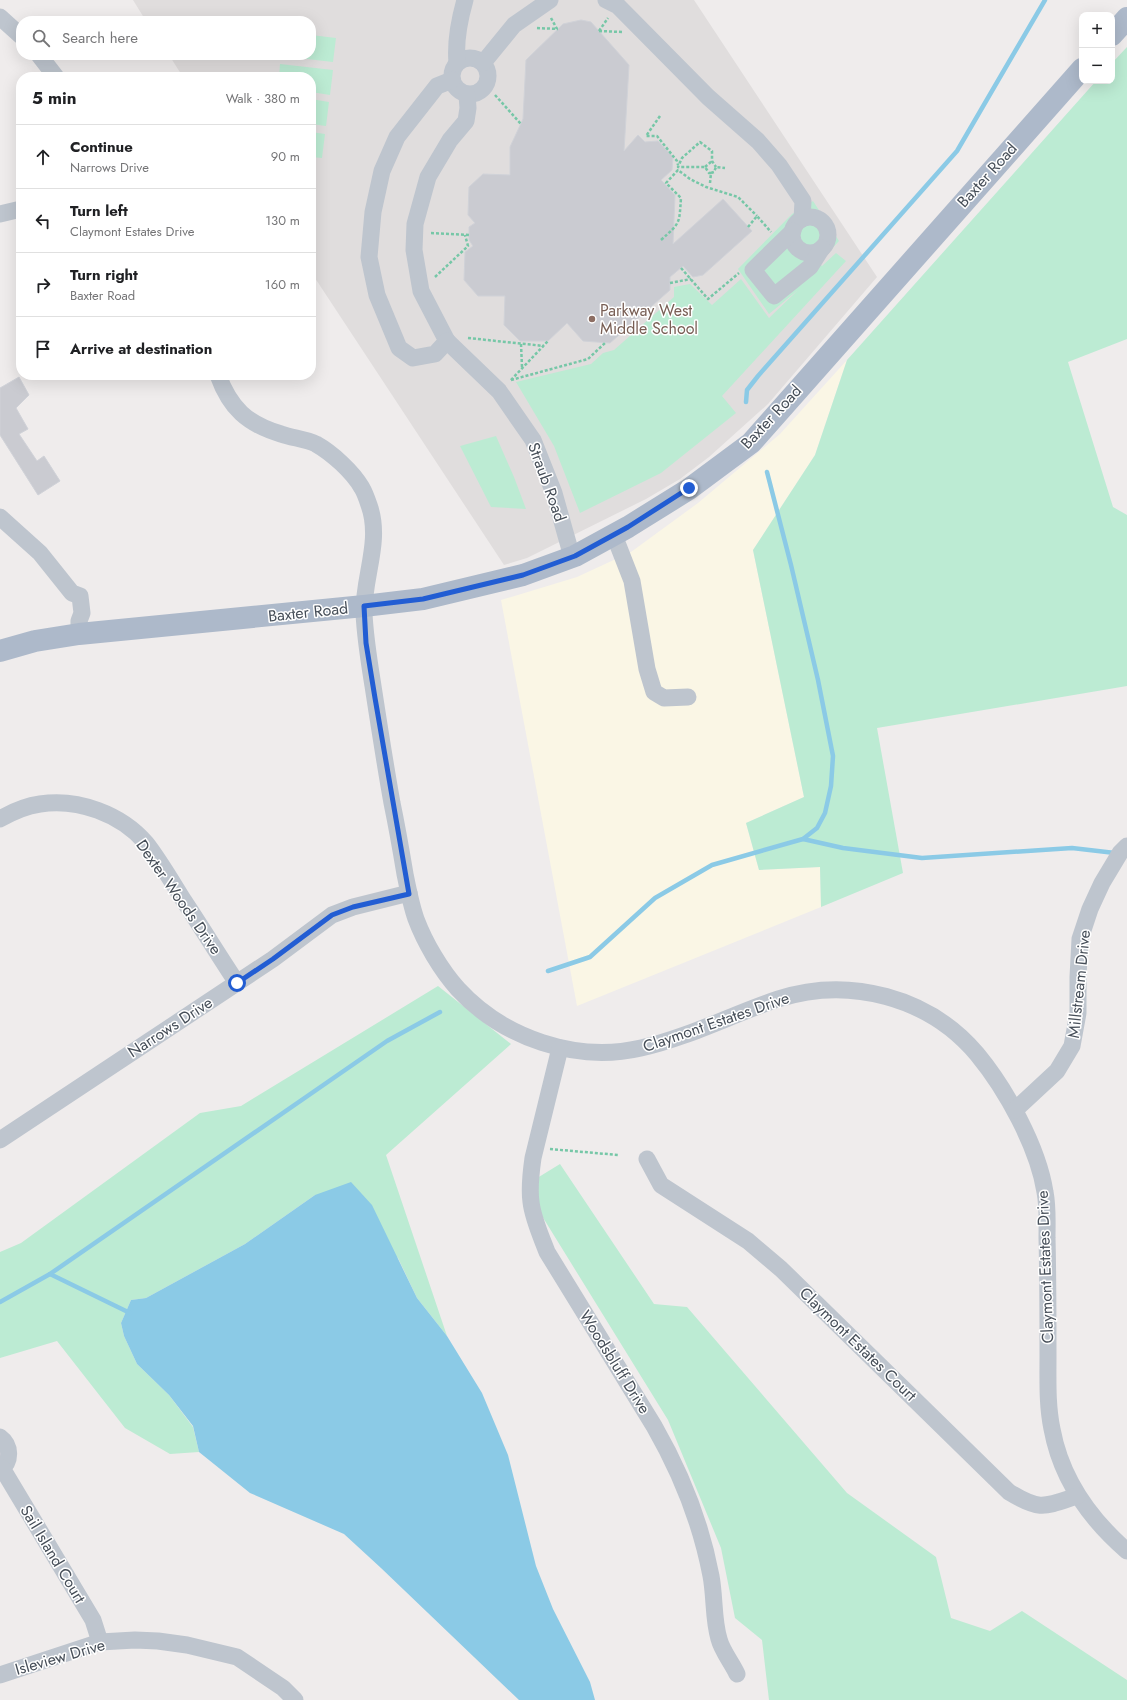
<!DOCTYPE html>
<meta charset="utf-8">
<style>
:root{--surface:#fff;--page:#f2f2f2;--text:#202124;--muted:#757577;--line:#e0e0e0}
body{margin:0;font-family:Jost,sans-serif;background:var(--page);color:var(--text)}
.controls{position:absolute;right:12px;top:12px;display:grid;overflow:hidden;border-radius:8px;box-shadow:0 4px 16px #0002}
.controls button{width:36px;height:36px;display:grid;place-items:center;padding:0;border:0;border-bottom:1px solid var(--line);background:var(--surface);color:var(--text);font:20px sans-serif}
.stop{position:absolute;width:12px;height:12px;margin:-9px;border:3px solid #225dd3;border-radius:50%;background:#fff}
.stop.end{background:#225dd3;border-color:#fff;box-shadow:0 1px 4px #0008}
.list{margin:0;padding:0;list-style:none}
h2{display:flex;justify-content:space-between;align-items:center;height:52px;margin:0;padding:0 16px;font-size:17px}
h2 small{font-size:13px;font-weight:400;color:var(--muted)}
.list li{display:grid;grid-template-columns:26px 1fr auto;gap:12px;align-items:center;box-sizing:border-box;height:64px;padding:0 16px;border-top:1px solid var(--line)}
.list b{display:block;font-size:15px;white-space:nowrap}
.list p{margin:0;font-size:13px;white-space:nowrap;color:var(--muted)}
.list em{font-size:13px;font-style:normal;color:var(--muted)}
.icon{flex:none;width:22px;height:22px;fill:none;stroke:currentColor;stroke-width:2;stroke-linecap:round;stroke-linejoin:round}
.map{position:relative;flex:none;width:1127px;height:1700px;overflow:hidden}
.search{position:absolute;background:var(--surface);box-shadow:0 4px 16px #0002;left:16px;top:16px;width:300px;height:44px;display:flex;align-items:center;gap:10px;box-sizing:border-box;padding:0 14px;border-radius:16px;color:var(--muted);font-size:15px}
.panel{position:absolute;background:var(--surface);box-shadow:0 4px 16px #0002;left:16px;top:72px;width:300px;height:308px;border-radius:16px}
.map>svg:first-child{display:block}
.commercial{fill:#faf6e5}
.education{fill:#e0dddd}
.green{fill:#bcebd3}
.water{fill:#8bcae6}
.lines{fill:none;stroke-linecap:round;stroke-linejoin:round}
.stream{stroke:#8bcae6;stroke-width:4.5}
.building{fill:#cacbd1;stroke:#d0d2d8}
.path{stroke:#76c7a7;stroke-width:2.5;stroke-dasharray:3 2;stroke-linecap:butt}
.minor{stroke:#bec5ce;stroke-width:17}
.major{stroke:#adb9ca;stroke-width:22}
.route{stroke:#225dd3;stroke-width:5}
.education-dot{fill:#8d6e63;stroke:#fff;stroke-width:1.5}
.labels{text-anchor:middle;dominant-baseline:central;stroke-width:3;stroke-linejoin:round;paint-order:stroke}
.street-label{font-size:16px;fill:#464e58;stroke:#fff}
.education-label{font-size:16px;fill:#785e54;stroke:#fff;text-anchor:start}
</style>
<div class="map">
<svg width="1127" height="1700" viewBox="0 0 1127 1700">
<rect width="100%" height="100%" fill="#efecec"/>
<polygon class="commercial" points="847,360 815,455 753,550 804,797 746,823 759,870 820,867 821,907 577,1006 501,600 577,577 631,552 698,503 780,434"/>
<polygon class="education" points="133,0 694,0 877,277 768,404 709,457 680,479 646,499 527,558 504,565 311,272 311,77 183,77 169,55 311,55 311,21 146,21"/>
<g class="green">
<polygon points="311,35 336,38 333,62 281,56 311,55"/>
<polygon points="1127,47 1127,339 1068,362 1113,507 1127,515 1127,686 877,728 903,873 821,907 820,867 759,870 746,823 804,797 753,550 815,455 847,360 1096,81 1112,81 1112,63"/>
<polygon points="280,64 333,70 330,95 311,92 311,77 279,77"/>
<polygon points="311,99 329,102 326,126 311,124"/>
<polygon points="311,132 325,134 322,158 311,157"/>
<polygon points="813,201 839,241 819,263 822,266 836,253 846,261 722,396 736,413 661,473 580,513 554,446 516,382 591,364 603,353 614,350 674,297 674,287 690,284 712,305 741,279 769,318 798,290 769,314 738,269 792,214"/>
<polygon points="496,436 514,477 526,509 491,507 460,446"/>
<polygon points="438,986 511,1044 386,1155 447,1336 417,1298 398,1258 315,1195 245,1244 146,1298 131,1300 121,1323 124,1336 137,1364 169,1395 193,1427 199,1452 170,1454 125,1428 57,1341 0,1358 0,1252 21,1243 200,1113 241,1106"/>
<polygon points="560,1164 654,1304 687,1307 847,1493 936,1557 951,1618 990,1631 1022,1611 1127,1680 1127,1700 769,1700 762,1640 735,1618 721,1548 668,1420 542,1216 529,1183"/>
</g>
<polygon class="water" points="351,1182 372,1205 417,1298 447,1336 482,1393 508,1455 536,1566 553,1609 590,1682 595,1700 519,1700 381,1568 344,1534 250,1493 199,1452 193,1426 169,1395 137,1364 124,1336 121,1323 131,1300 146,1298 245,1244 315,1195"/>
<g class="lines">
<g class="stream">
<polyline points="746,402 747,390 758,376 957,151 1045,0"/>
<polyline points="803,839 843,848 922,858 1072,848 1115,853"/>
<polyline points="548,971 590,957 655,898 712,865 803,839 817,828 825,813 831,786 833,756 818,680 791,565 767,472"/>
<polyline points="50,1274 387,1041 440,1012"/>
<polyline points="0,1302 50,1274 130,1313"/>
</g>
</g>
<g class="building">
<polygon points="581,20 591,22 629,65 624,151 638,135 645,142 658,141 673,157 672,170 661,180 675,195 673,244 723,199 752,231 703,275 693,277 683,266 670,277 670,290 610,343 583,341 567,323 548,341 520,341 504,325 505,296 478,296 464,280 465,252 473,246 469,240 469,227 475,223 468,215 469,187 483,174 510,175 510,147 523,119 526,60 563,24"/>
<polygon points="19,377 29,395 16,408 28,429 19,434 37,461 44,456 60,481 38,495 0,435 0,388"/>
</g>
<g class="lines">
<g class="path">
<polyline points="551,18 557,29"/>
<polyline points="537,28 558,29"/>
<polyline points="599,31 622,32"/>
<polyline points="599,31 608,18"/>
<polyline points="495,95 521,124"/>
<polyline points="660,116 646,136 657,136 677,161 678,165"/>
<polyline points="705,167 712,161"/>
<polyline points="711,173 714,172 716,167 725,168"/>
<polyline points="710,183 711,173 709,173 705,167 678,167 682,158 700,142 712,151 712,161 716,167"/>
<polyline points="748,227 757,216 771,232"/>
<polyline points="431,233 469,235"/>
<path d="M661 240C681 222 679 224 681 198L666 183 678 170 690 179 706 187 738 197 757 216"/>
<polyline points="681,268 708,299 739,273"/>
<polyline points="435,277 468,246 465,235"/>
<polyline points="670,283 691,279"/>
<polyline points="468,338 544,346"/>
<polyline points="521,344 522,367"/>
<polyline points="511,380 588,359 605,343"/>
<polyline points="511,380 548,341"/>
<polyline points="550,1149 618,1155"/>
</g>
<g class="minor">
<polyline points="606,0 618,6 708,97 758,141 779,165 803,201 802,219"/>
<polyline points="0,17 21,36"/>
<polyline points="39,55 56,77"/>
<circle cx="470" cy="76" r="18"/>
<path d="M457 63C455 41 459 21 465 0"/>
<polyline points="483,63 514,25 550,0"/>
<polyline points="452,80 437,86 397,137 382,171 373,212 369,257 377,295 399,348 413,358 435,354 447,341 421,291 414,250 415,224 428,177 450,140 466,121 468,108 467,95"/>
<polyline points="0,214 21,209"/>
<circle cx="810" cy="235" r="18"/>
<polyline points="793,231 753,270 774,296 810,267 822,248"/>
<polyline points="447,341 499,391 533,440 554,493 572,557"/>
<path d="M218 375C230 408 247 424 281 434 292 438 306 439 316 444 332 453 353 472 362 488 365 493 367 499 369 505 382 541 363 577 364 613 365 637 369 661 373 686 379 725 385 764 392 803 397 827 401 850 405 874 408 889 411 905 416 919 425 943 441 970 458 989 503 1038 576 1063 641 1048 687 1038 733 1014 778 999 849 976 929 997 977 1054 1006 1089 1038 1147 1045 1192 1048 1207 1047 1223 1047 1238 1048 1277 1048 1317 1048 1356 1048 1381 1047 1405 1052 1429 1061 1478 1090 1519 1127 1551"/>
<polyline points="0,517 40,553 72,593 80,596 82,613 79,621 79,634"/>
<polyline points="614,535 632,581 647,669 654,692 664,698 688,697"/>
<path d="M0 819C12 812 26 806 40 804 78 798 121 814 146 843 160 861 172 882 184 901 202 928 219 956 237 983"/>
<path d="M560 1048 533 1158C531 1172 529 1188 531 1202 533 1219 541 1236 547 1252L654 1426C681 1473 701 1523 711 1576 715 1597 713 1619 719 1639 722 1651 732 1663 737 1674"/>
<polyline points="1015,1110 1057,1071 1072,1046 1078,1013 1078,977 1080,939 1090,909 1102,883 1120,853 1127,846"/>
<polyline points="0,1140 273,959 332,915 353,907 409,893"/>
<path d="M647 1159 661 1185 748 1241 781 1269 1009 1492C1040 1511 1044 1507 1077 1496"/>
<path d="M0 1437C11 1445 12 1462 0 1470"/>
<polyline points="2,1468 93,1620 100,1642"/>
<polyline points="0,1675 100,1642 135,1640 158,1641 187,1645 237,1657 283,1688 295,1700"/>
</g>
<g class="major">
<polyline points="1112,35 1127,18"/>
<polyline points="0,651 35,641 79,634 364,606 423,599 523,575 575,556 628,527 689,489 751,443 1082,69"/>
</g>
</g>
<g class="lines">
<polyline class="route" points="237,983 273,959 332,915 353,907 409,894 375,698 366,643 364,606 423,599 523,575 575,556 628,527 689,488"/>
</g>
<circle class="education-dot" cx="592" cy="319" r="4"/>
<g class="labels">
<g class="street-label">
<text transform="translate(987 175) rotate(-48)">Baxter Road</text>
<text transform="translate(771 417) rotate(-47)">Baxter Road</text>
<text transform="translate(547 482) rotate(70)">Straub Road</text>
<text transform="translate(308 612) rotate(-6)">Baxter Road</text>
<text transform="translate(179 897) rotate(55)">Dexter Woods Drive</text>
<text transform="translate(1079 984) rotate(-84)">Millstream Drive</text>
<text transform="translate(716 1022) rotate(-19)">Claymont Estates Drive</text>
<text transform="translate(170 1027) rotate(-33)">Narrows Drive</text>
<text transform="translate(1045 1267) rotate(-92)">Claymont Estates Drive</text>
<text transform="translate(858 1344) rotate(44)">Claymont Estates Court</text>
<text transform="translate(615 1362) rotate(58)">Woodsbluff Drive</text>
<text transform="translate(53 1554) rotate(59)">Sail Island Court</text>
<text transform="translate(60 1657) rotate(-16)">Isleview Drive</text>
</g>
<g class="education-label">
<text x="600" y="310">Parkway West<tspan x="600" dy="18">Middle School</tspan></text>
</g>
</g>
</svg>
<div class="controls">
<button>+</button>
<button>−</button>
</div>
<div class="stop" style="left:237px;top:983px"></div>
<div class="stop end" style="left:689px;top:488px"></div>
<div class="search"><svg class="icon" aria-label="search" viewBox="0 0 24 24"><circle cx="10" cy="10" r="6"/><path d="M15 15l6 6"/></svg>Search here</div>
<section class="panel">
<h2>5 min<small>Walk · 380 m</small></h2>
<ul class="list">
<li><svg class="icon" aria-label="ahead" viewBox="0 0 24 24"><path d="M12 20V5M6 11l6-6 6 6"/></svg><div><b>Continue</b><p>Narrows Drive</p></div><em>90 m</em></li>
<li><svg class="icon" aria-label="left" viewBox="0 0 24 24"><path d="M17 20v-9H6M10 6l-5 5 5 5"/></svg><div><b>Turn left</b><p>Claymont Estates Drive</p></div><em>130 m</em></li>
<li><svg class="icon" aria-label="right" viewBox="0 0 24 24"><path d="M7 20v-9h11M14 6l5 5-5 5"/></svg><div><b>Turn right</b><p>Baxter Road</p></div><em>160 m</em></li>
<li><svg class="icon" aria-label="arrive" viewBox="0 0 24 24"><path d="M6 21V4h12l-3 4 3 4H6"/></svg><div><b>Arrive at destination</b></div></li>
</ul>
</section>
</div>
